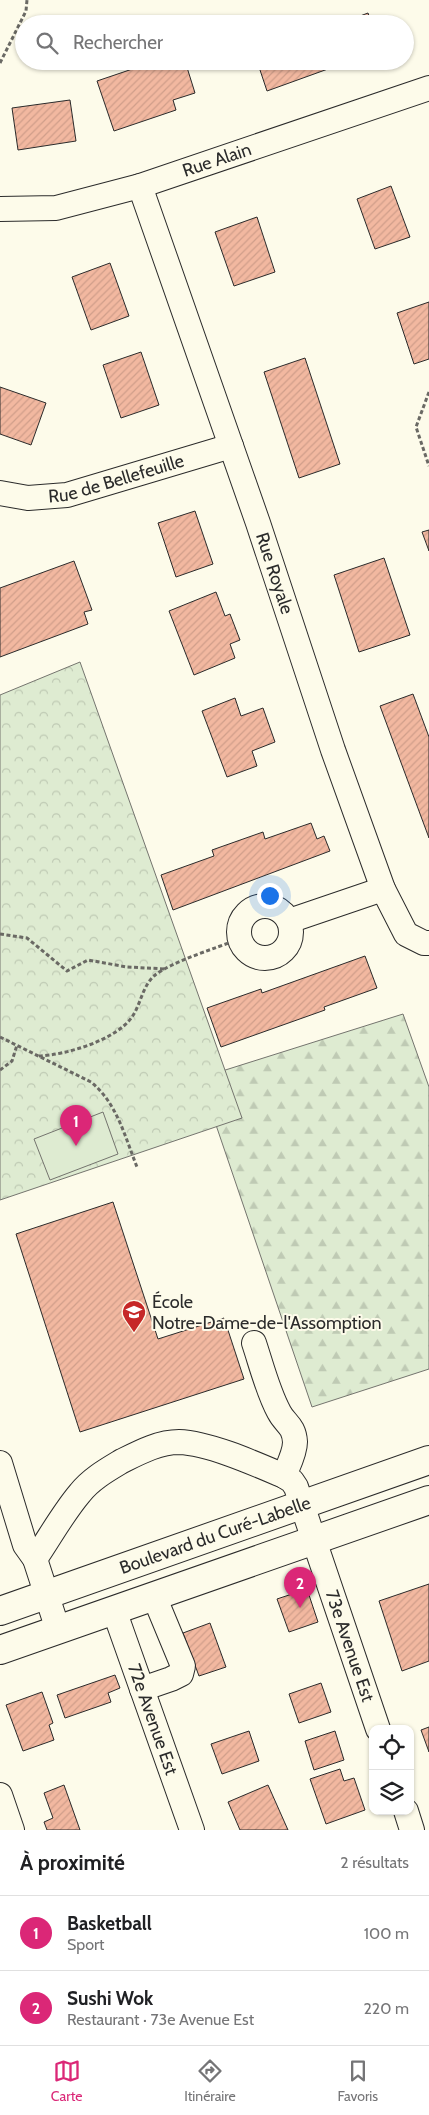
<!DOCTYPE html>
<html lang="fr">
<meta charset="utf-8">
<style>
:root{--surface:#fff;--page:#f6f6f6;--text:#202124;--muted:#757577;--line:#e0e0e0;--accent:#db2777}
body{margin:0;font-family:Cabin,sans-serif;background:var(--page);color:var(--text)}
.controls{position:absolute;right:15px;bottom:15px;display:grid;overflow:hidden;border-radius:10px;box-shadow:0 1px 4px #0004}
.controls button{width:45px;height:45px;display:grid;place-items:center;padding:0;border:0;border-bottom:1px solid var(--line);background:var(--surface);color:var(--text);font:25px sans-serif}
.you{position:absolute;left:269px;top:895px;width:18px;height:18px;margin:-12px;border:4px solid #fff;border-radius:50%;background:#1a73e8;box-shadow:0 0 0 8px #1a73e833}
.badge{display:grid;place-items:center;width:32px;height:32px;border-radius:50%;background:var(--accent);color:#fff;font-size:16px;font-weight:700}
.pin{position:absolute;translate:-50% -41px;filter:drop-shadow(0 1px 2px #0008)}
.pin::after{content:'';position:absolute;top:26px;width:18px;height:15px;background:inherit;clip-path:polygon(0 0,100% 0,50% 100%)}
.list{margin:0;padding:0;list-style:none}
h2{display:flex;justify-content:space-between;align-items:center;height:65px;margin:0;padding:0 20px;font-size:21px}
h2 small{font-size:16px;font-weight:400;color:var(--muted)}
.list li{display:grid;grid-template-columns:32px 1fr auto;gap:15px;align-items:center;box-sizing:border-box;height:75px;padding:0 20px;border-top:1px solid var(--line)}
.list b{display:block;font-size:19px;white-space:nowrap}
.list p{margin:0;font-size:16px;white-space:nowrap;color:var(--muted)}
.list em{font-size:16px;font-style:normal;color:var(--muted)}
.icon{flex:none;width:28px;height:28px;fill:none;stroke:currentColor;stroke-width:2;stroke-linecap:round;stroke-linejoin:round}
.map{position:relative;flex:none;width:429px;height:1830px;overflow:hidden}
.search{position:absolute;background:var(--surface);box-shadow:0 1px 4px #0004;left:15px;right:15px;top:15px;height:55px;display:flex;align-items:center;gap:12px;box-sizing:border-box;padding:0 18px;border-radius:28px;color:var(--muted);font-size:19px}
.sheet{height:215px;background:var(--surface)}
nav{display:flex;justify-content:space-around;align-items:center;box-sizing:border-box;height:70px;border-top:1px solid var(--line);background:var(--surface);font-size:14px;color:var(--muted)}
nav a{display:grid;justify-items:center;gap:2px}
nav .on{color:var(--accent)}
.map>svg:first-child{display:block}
.forest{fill:url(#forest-firs);stroke:#74746e}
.park{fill:url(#park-crowns);stroke:#74746e}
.pitch{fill:#deebd1;stroke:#74746e}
.building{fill:url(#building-hatch);stroke:#2b2b2b}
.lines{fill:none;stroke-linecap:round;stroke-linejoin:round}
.minor-casing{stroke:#2b2b2b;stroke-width:26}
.major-casing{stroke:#2b2b2b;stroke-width:30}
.path{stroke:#6a6964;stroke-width:3;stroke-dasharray:4 2.5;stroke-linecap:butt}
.minor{stroke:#fdfbea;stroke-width:24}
.major{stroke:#fdfbea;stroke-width:28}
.labels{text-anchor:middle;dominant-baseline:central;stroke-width:4;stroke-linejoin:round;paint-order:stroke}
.street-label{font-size:18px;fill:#2b2b2b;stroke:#fdfbea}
.poi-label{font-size:18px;fill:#2b2b2b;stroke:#fdfbea;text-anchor:start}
</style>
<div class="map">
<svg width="429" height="1830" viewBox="0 0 429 1830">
<defs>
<pattern id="forest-firs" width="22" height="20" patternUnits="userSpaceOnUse" patternTransform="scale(1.25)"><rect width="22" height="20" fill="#deebd1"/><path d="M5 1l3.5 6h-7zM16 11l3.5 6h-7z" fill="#bfcab4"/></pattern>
<pattern id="park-crowns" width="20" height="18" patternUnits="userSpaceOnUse" patternTransform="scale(1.25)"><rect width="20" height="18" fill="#deebd1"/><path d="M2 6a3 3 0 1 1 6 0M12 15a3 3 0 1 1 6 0" fill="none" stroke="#bfcab4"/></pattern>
<pattern id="building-hatch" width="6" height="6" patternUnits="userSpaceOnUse" patternTransform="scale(1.25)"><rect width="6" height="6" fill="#f2b8a0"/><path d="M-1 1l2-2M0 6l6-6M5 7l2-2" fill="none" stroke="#d09e8a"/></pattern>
</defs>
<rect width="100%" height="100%" fill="#fdfbea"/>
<polygon class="forest" points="403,1014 429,1087 429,1369 312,1407 200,1078"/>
<polygon class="park" points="80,662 242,1118 0,1200 0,695"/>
<polygon class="pitch" points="103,1112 118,1154 50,1180 34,1139"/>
<g class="building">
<polygon points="368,13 372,24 339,24"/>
<polygon points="156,61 185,61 195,93 173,100 176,110 114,131 97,81"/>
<polygon points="257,61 350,61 267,91"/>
<polygon points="70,100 76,141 18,150 12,108"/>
<polygon points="391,186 410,237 375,249 357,199"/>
<polygon points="257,217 275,272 234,286 215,232"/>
<polygon points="110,263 129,316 91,330 72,277"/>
<polygon points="429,302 429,359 414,364 397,313"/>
<polygon points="141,352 159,405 121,418 103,365"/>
<polygon points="305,358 340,464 299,478 264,372"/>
<polygon points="0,387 46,403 31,445 0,434"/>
<polygon points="195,511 213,564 176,577 158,523"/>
<polygon points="429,530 429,551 422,532"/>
<polygon points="384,558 410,635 359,652 334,575"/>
<polygon points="74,561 92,610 84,612 88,624 0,657 0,588"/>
<polygon points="216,592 225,616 230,614 240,640 230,644 235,658 194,675 169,611"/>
<polygon points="413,694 429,737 429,838 380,706"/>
<polygon points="235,698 241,716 263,708 275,742 252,751 257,766 227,777 202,711"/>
<polygon points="311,823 317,839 324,836 330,851 173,910 161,875 214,856 212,850 263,832 265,839"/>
<polygon points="365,956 377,988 324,1007 325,1010 221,1047 207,1008 261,989 262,993"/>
<polygon points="113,1202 158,1339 224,1318 244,1379 80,1432 16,1234"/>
<polygon points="429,1584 429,1661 402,1671 379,1601"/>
<polygon points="307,1589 318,1622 289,1632 277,1599"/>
<polygon points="210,1623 226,1667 199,1676 183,1633"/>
<polygon points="115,1675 120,1688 108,1693 111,1702 65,1718 57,1695"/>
<polygon points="321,1683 331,1712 299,1723 289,1694"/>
<polygon points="42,1692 53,1723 49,1725 54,1740 23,1751 6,1705"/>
<polygon points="429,1727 429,1752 421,1730"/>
<polygon points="249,1731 259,1761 222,1774 211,1744"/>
<polygon points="335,1731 344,1760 314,1770 305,1741"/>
<polygon points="340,1769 344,1781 354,1778 365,1810 326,1824 310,1779"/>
<polygon points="64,1785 80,1830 47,1830 44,1822 53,1818 44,1793"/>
<polygon points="268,1785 288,1830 240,1830 228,1802"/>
</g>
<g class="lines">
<g class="minor-casing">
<g id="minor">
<path id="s1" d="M140 186 258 523 333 750 383 889 406 934 424 943H429"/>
<path id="s2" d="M0 209 56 208 140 186 429 88"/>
<path id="s3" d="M0 493 28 498 67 495 231 446"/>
<circle cx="265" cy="932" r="26"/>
<polyline points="289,921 383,889"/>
<path d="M254 1343C261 1364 268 1392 279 1412 285 1424 294 1425 295 1442 295 1453 288 1466 284 1476"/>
<polyline points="0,1463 25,1545 35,1559 58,1630"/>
<path id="s4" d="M35 1559C50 1537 63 1513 80 1493 91 1479 107 1470 122 1461 140 1452 159 1442 179 1442 209 1443 256 1464 284 1476L292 1481 296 1487 378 1729"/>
<path id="s5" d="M114 1610 192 1830"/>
<polyline points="142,1689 171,1679 181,1674 183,1666 154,1596"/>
<polyline points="0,1795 12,1830"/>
<polyline points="406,1811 412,1830"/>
</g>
</g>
<g class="major-casing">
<g id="major">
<path id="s6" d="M0 1611 429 1460"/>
<polyline points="0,1650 429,1500"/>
</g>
</g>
<g class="path">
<polyline points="0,63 26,11 27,0"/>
<polyline points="429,392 416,427 429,466"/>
<polyline points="0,934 27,938 67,971 88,960 127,967 166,969"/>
<path d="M0 1037 91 1082C117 1103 125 1137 137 1167"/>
<path d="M39 1056C66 1055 116 1040 132 1017 141 1004 142 987 154 976 170 962 217 948 239 939"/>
<polyline points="0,1070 12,1061 17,1045"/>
</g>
<use href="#minor" class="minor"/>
<use href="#major" class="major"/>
</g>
<defs>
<g id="school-pin" transform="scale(1.25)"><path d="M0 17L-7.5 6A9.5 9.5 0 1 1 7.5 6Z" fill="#c62828" stroke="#fdfbea"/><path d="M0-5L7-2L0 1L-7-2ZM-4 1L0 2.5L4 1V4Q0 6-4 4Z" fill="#fff"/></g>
</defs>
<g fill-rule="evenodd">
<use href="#school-pin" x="134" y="1312"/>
</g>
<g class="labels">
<g class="street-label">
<text stroke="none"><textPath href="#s2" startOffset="224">Rue Alain</textPath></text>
<text stroke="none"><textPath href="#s3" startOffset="119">Rue de Bellefeuille</textPath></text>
<text stroke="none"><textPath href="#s1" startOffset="410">Rue Royale</textPath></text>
<text stroke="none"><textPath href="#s6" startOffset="228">Boulevard du Curé-Labelle</textPath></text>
<text stroke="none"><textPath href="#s4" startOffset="489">73e Avenue Est</textPath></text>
<text stroke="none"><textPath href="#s5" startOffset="116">72e Avenue Est</textPath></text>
</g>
<g class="poi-label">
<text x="152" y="1302">École<tspan x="152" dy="21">Notre-Dame-de-l'Assomption</tspan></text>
</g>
</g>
</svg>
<div class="controls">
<button><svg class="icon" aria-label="locate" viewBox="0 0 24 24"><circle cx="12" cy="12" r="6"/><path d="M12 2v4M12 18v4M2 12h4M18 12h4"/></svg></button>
<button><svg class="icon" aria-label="layers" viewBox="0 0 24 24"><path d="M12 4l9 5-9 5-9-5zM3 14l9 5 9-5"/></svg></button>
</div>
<div class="you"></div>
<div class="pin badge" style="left:76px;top:1146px">1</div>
<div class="pin badge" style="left:300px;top:1608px">2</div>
<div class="search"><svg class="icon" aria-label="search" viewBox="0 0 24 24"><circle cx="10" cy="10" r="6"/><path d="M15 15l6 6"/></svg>Rechercher</div>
</div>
<section class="sheet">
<h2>À proximité<small>2 résultats</small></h2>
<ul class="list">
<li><span class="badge">1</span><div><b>Basketball</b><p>Sport</p></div><em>100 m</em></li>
<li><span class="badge">2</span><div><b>Sushi Wok</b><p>Restaurant · 73e Avenue Est</p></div><em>220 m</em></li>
</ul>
</section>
<nav>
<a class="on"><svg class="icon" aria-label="map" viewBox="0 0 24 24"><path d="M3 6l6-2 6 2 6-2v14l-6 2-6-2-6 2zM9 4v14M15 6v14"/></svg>Carte</a>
<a><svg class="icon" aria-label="directions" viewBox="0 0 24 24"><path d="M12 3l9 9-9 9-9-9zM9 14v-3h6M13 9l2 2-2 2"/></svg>Itinéraire</a>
<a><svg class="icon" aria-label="saved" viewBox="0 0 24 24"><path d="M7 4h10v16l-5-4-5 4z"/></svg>Favoris</a>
</nav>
